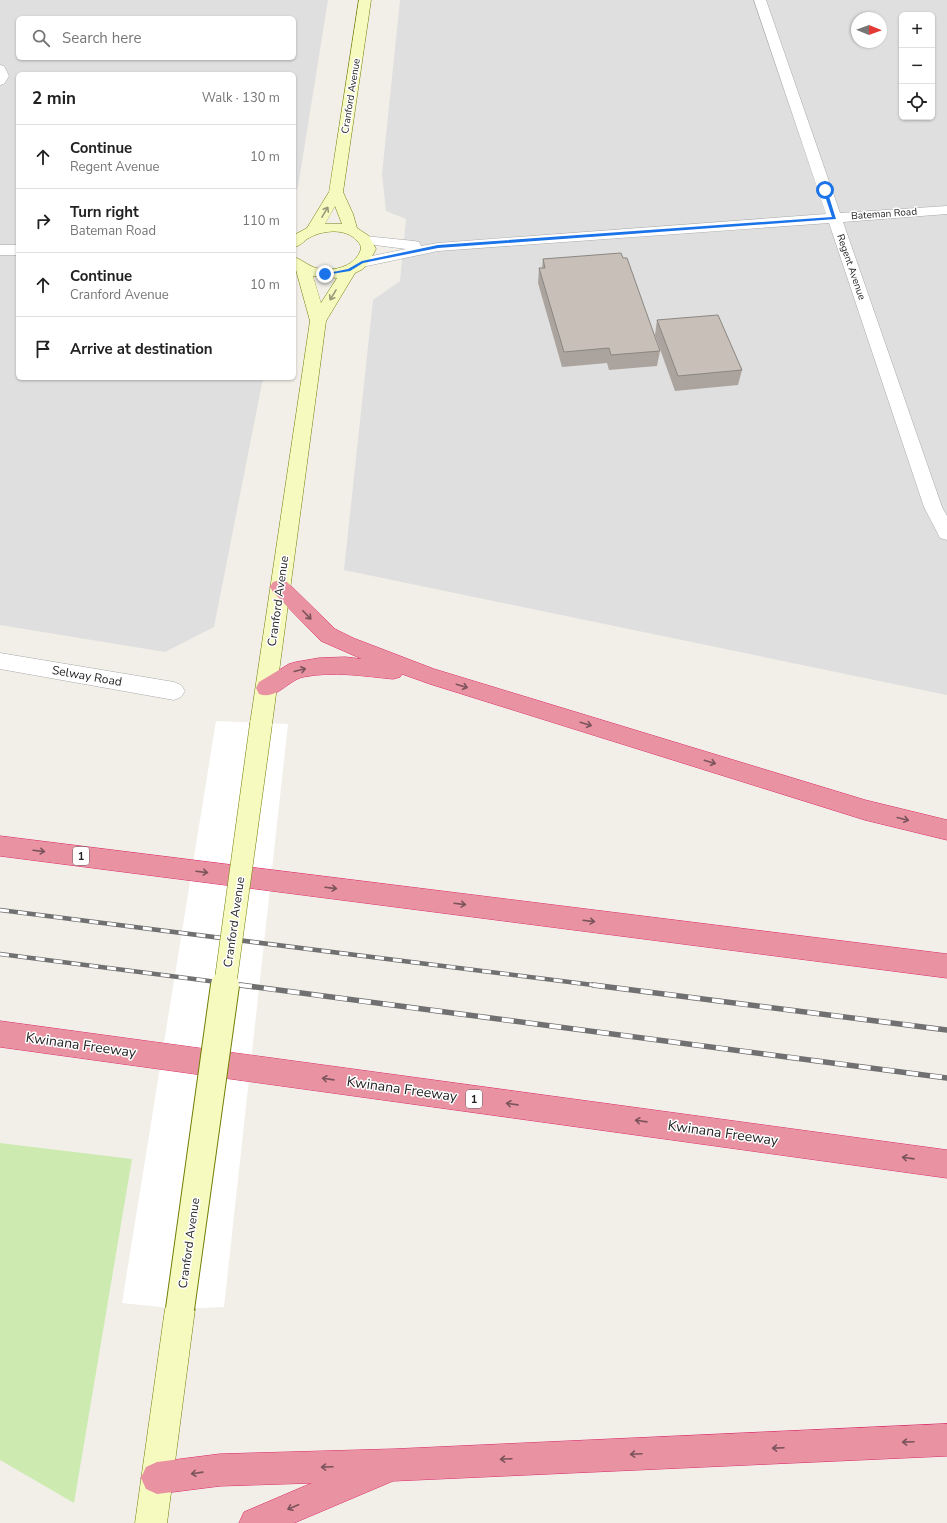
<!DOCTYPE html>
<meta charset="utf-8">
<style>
:root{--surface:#fff;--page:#f2f2f2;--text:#222;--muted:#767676;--line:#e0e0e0}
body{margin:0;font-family:"Nunito Sans",sans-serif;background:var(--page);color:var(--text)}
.controls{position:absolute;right:12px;top:12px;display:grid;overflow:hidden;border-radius:6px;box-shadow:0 1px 3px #0004}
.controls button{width:36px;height:36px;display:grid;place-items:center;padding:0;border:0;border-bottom:1px solid var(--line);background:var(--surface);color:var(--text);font:20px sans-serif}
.compass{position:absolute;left:851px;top:12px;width:36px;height:36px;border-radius:50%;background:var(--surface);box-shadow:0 1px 3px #0004;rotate:91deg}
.stop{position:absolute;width:12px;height:12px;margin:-9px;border:3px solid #1a73e8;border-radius:50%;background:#fff}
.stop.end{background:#1a73e8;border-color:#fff;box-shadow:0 1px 4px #0008}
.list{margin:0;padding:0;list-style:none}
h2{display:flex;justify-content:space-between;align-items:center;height:52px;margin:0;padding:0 16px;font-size:17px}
h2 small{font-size:13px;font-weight:400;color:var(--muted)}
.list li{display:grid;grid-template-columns:26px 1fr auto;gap:12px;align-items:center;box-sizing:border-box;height:64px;padding:0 16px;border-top:1px solid var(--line)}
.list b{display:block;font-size:15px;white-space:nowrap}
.list p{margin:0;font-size:13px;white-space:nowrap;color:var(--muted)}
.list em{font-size:13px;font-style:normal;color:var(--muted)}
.icon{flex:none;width:22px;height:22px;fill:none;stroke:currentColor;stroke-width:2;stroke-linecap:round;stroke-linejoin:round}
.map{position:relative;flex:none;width:947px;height:1523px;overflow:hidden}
.search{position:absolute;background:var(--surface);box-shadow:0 1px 3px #0004;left:16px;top:16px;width:280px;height:44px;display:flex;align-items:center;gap:10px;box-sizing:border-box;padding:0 14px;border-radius:6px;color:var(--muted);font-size:15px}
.panel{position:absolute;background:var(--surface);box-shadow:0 1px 3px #0004;left:16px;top:72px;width:280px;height:308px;border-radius:6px}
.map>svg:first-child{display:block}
.residential{fill:#e0dfdf;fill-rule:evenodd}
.grass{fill:#cdebb0}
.pier{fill:#fff}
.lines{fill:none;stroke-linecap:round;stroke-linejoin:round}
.street-casing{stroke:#a9a9a9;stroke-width:1}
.secondary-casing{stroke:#707d05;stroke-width:1}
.highway-casing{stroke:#dc2a67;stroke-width:1}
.street{fill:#fff;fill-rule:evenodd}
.secondary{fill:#f7fabf;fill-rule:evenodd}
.highway{fill:#e892a2;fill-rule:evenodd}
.rail-far1-casing{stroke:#707070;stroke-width:4.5}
.rail-casing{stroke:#707070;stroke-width:5.5}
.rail-far1{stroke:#fff;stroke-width:3;stroke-dasharray:9;stroke-linecap:butt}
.rail{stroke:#fff;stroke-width:4;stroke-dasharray:12;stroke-linecap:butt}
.secondary-bridge-far1-casing{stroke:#707d05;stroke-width:23;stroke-linecap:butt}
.secondary-bridge-casing{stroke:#707d05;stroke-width:30;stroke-linecap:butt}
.secondary-bridge-far1{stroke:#f7fabf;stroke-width:22}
.secondary-bridge{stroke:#f7fabf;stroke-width:28}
.wall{fill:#aba49e}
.building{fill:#c7bfb8;stroke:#8b8681}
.oneway{stroke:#979978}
.oneway2{stroke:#7b545c}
.route{fill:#1a73e8}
.labels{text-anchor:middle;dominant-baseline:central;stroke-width:3;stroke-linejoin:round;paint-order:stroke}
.far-street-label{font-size:10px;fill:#222;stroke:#fff}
.shield{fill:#fff;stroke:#646464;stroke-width:1}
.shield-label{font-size:11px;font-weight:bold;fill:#222}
.street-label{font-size:12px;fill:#222;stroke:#fff}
.near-street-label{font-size:14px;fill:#222;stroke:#fff}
</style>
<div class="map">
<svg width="947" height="1523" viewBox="0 0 947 1523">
<rect width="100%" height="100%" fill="#f2efe9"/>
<g class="residential">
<path d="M0 0H328L298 187 294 194V74H18V378H263L214 627 165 652 0 625ZM18 18H294V58H18Z"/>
<path d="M400 0H947V695L344 570 373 300 400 281 406 219 386 211 382 174ZM902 15H932V117H902ZM857 18H881V42H857Z"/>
</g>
<polygon class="grass" points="0,1143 132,1159 74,1503 0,1460"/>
<polygon class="pier" points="216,721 288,724 224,1307 180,1309 122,1303"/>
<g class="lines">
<g class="street-casing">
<g id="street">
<polygon points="754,0 766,0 840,213 947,206 947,214 843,222 942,507 947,516 947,540 940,538 924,507 829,223 438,251 362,267 357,265 354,262 357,259 406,249 360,243 358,240 360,237 365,236 414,241 419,242 421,246 438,243 826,214"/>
<polygon points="0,65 4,66 9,76 4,84 0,85"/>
<rect x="0" y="245" width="18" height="10"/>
<polygon points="0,653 174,682 181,685 185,691 181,697 174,700 0,669"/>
</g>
</g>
<g class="secondary-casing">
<g id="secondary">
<path d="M359 0H371L343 192 353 214 357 228 369 236 376 249 369 262 363 269 355 273 326 321 272 724 269 730 261 733 253 730 250 724 310 321 296 270 294 269V257C301 259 306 264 313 267 330 273 355 268 361 249 361 243 357 241 353 237 340 228 320 231 307 239 302 243 300 246 294 247V235L307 228 329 192ZM335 206 342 224H325ZM313 276 337 278 321 303Z"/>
<polygon points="180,1294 190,1299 195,1309 167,1523 135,1523 165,1309 170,1299"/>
</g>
</g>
<g class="highway-casing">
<g id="highway">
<path d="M280 580 287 582 335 629 353 638 434 669 865 800 947 820V840L865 820 430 684 402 674 400 677 393 679C363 676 333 671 303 677 287 681 277 700 259 694L256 688 259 682 289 664 296 662 319 658 345 657 362 659 321 641 273 592 270 587 273 582Z"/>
<polygon points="0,836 947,954 947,978 0,856"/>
<polygon points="0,1021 947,1150 947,1178 0,1047"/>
<polygon points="947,1424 947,1456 393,1481 294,1523 239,1523 244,1512 312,1483 220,1486 157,1494 146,1489 141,1478 146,1467 157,1462 220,1454 394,1449"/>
</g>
</g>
<use href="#street" class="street"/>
<use href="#secondary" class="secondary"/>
<use href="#highway" class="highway"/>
<g class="rail-far1-casing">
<g id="rail-far1">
<polyline points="0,910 601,986"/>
<polyline points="0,954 248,986"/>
</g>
</g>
<g class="rail-casing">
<g id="rail">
<polyline points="240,985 947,1078"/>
<polyline points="593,985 947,1030"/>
</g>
</g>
<use href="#rail-far1" class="rail-far1"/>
<use href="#rail" class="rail"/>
<g class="secondary-bridge-far1-casing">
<polyline id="secondary-bridge-far1" points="225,986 261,724"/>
</g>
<g class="secondary-bridge-casing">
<polyline id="secondary-bridge" points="180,1309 225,985"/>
</g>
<use href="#secondary-bridge-far1" class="secondary-bridge-far1"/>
<use href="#secondary-bridge" class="secondary-bridge"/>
</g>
<g class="wall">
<polygon points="543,259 660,351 657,366 609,370 607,363 562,367 538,283 539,268 542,268"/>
<polygon points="657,320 742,370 738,385 675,391 655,335"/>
</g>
<g class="building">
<polygon points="621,253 623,258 627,258 660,351 611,355 609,348 564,352 539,268 545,268 543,259"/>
<polygon points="718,315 742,370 678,376 657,320"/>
</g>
<defs><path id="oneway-shaft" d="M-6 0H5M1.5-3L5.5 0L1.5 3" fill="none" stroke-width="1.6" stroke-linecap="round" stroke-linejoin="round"/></defs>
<g class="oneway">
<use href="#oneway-shaft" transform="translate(325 212) rotate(-60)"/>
<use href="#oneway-shaft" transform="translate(333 295) rotate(121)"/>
</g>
<g class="oneway2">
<use href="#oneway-shaft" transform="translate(307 615) rotate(46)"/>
<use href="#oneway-shaft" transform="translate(300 670) rotate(-14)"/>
<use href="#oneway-shaft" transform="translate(462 686) rotate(17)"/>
<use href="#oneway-shaft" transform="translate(586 724) rotate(17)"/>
<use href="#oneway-shaft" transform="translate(710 762) rotate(17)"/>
<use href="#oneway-shaft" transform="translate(903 819) rotate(14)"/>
<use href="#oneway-shaft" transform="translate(39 851) rotate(7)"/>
<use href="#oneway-shaft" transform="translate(202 872) rotate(7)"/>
<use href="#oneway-shaft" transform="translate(331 888) rotate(7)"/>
<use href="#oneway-shaft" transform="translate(460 904) rotate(7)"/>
<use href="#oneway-shaft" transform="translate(589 921) rotate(7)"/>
<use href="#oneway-shaft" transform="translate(328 1079) rotate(-172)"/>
<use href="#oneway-shaft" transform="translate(512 1104) rotate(-172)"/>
<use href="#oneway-shaft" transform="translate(641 1121) rotate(-172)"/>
<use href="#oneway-shaft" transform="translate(908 1158) rotate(-172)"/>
<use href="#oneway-shaft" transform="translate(908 1442) rotate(178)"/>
<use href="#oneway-shaft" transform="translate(778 1448) rotate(178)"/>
<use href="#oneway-shaft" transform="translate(636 1454) rotate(177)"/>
<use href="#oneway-shaft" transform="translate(506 1459) rotate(177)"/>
<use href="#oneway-shaft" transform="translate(327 1467) rotate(178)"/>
<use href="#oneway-shaft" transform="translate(197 1473) rotate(172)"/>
<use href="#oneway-shaft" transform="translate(293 1507) rotate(157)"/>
</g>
<polygon class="route" points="825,189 827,190 836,219 438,248 363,263 350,271 325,275 323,274 348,269 362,261 438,245 832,217 823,190"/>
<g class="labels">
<g class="far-street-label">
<text transform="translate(351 96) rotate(-81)">Cranford Avenue</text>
<text transform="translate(884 214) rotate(-4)">Bateman Road</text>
<text transform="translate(851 267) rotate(71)">Regent Avenue</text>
</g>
<g class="shield">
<rect x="73" y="847" width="16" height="18" rx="3"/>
<rect x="466" y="1090" width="16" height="18" rx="3"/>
</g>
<g class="shield-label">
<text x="81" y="856">1</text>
<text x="474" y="1099">1</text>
</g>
<g class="street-label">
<text transform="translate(278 601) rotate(-82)">Cranford Avenue</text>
<text transform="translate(87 676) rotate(10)">Selway Road</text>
<text transform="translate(234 922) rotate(-82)">Cranford Avenue</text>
<text transform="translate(189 1243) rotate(-82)">Cranford Avenue</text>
</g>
<g class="near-street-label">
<text transform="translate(81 1045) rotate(8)">Kwinana Freeway</text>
<text transform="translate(402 1089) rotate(8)">Kwinana Freeway</text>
<text transform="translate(723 1133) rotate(8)">Kwinana Freeway</text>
</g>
</g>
</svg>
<div class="controls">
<button>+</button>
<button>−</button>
<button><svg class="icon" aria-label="locate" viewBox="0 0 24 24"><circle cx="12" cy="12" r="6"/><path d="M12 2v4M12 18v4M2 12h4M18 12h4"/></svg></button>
</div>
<svg class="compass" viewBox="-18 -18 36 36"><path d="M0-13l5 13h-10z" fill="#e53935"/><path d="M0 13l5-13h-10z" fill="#767676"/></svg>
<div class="stop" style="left:825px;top:190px"></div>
<div class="stop end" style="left:325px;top:274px"></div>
<div class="search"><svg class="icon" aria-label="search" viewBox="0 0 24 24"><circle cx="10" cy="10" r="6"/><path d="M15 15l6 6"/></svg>Search here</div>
<section class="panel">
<h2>2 min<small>Walk · 130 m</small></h2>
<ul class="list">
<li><svg class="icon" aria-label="ahead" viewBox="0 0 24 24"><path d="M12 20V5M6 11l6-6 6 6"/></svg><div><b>Continue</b><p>Regent Avenue</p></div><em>10 m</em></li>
<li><svg class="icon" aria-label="right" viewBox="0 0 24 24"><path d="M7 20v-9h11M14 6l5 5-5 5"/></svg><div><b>Turn right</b><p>Bateman Road</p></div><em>110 m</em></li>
<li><svg class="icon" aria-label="ahead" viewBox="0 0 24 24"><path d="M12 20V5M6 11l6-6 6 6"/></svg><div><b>Continue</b><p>Cranford Avenue</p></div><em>10 m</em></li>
<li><svg class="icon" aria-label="arrive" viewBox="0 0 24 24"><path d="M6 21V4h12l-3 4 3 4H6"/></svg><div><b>Arrive at destination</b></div></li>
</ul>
</section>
</div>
